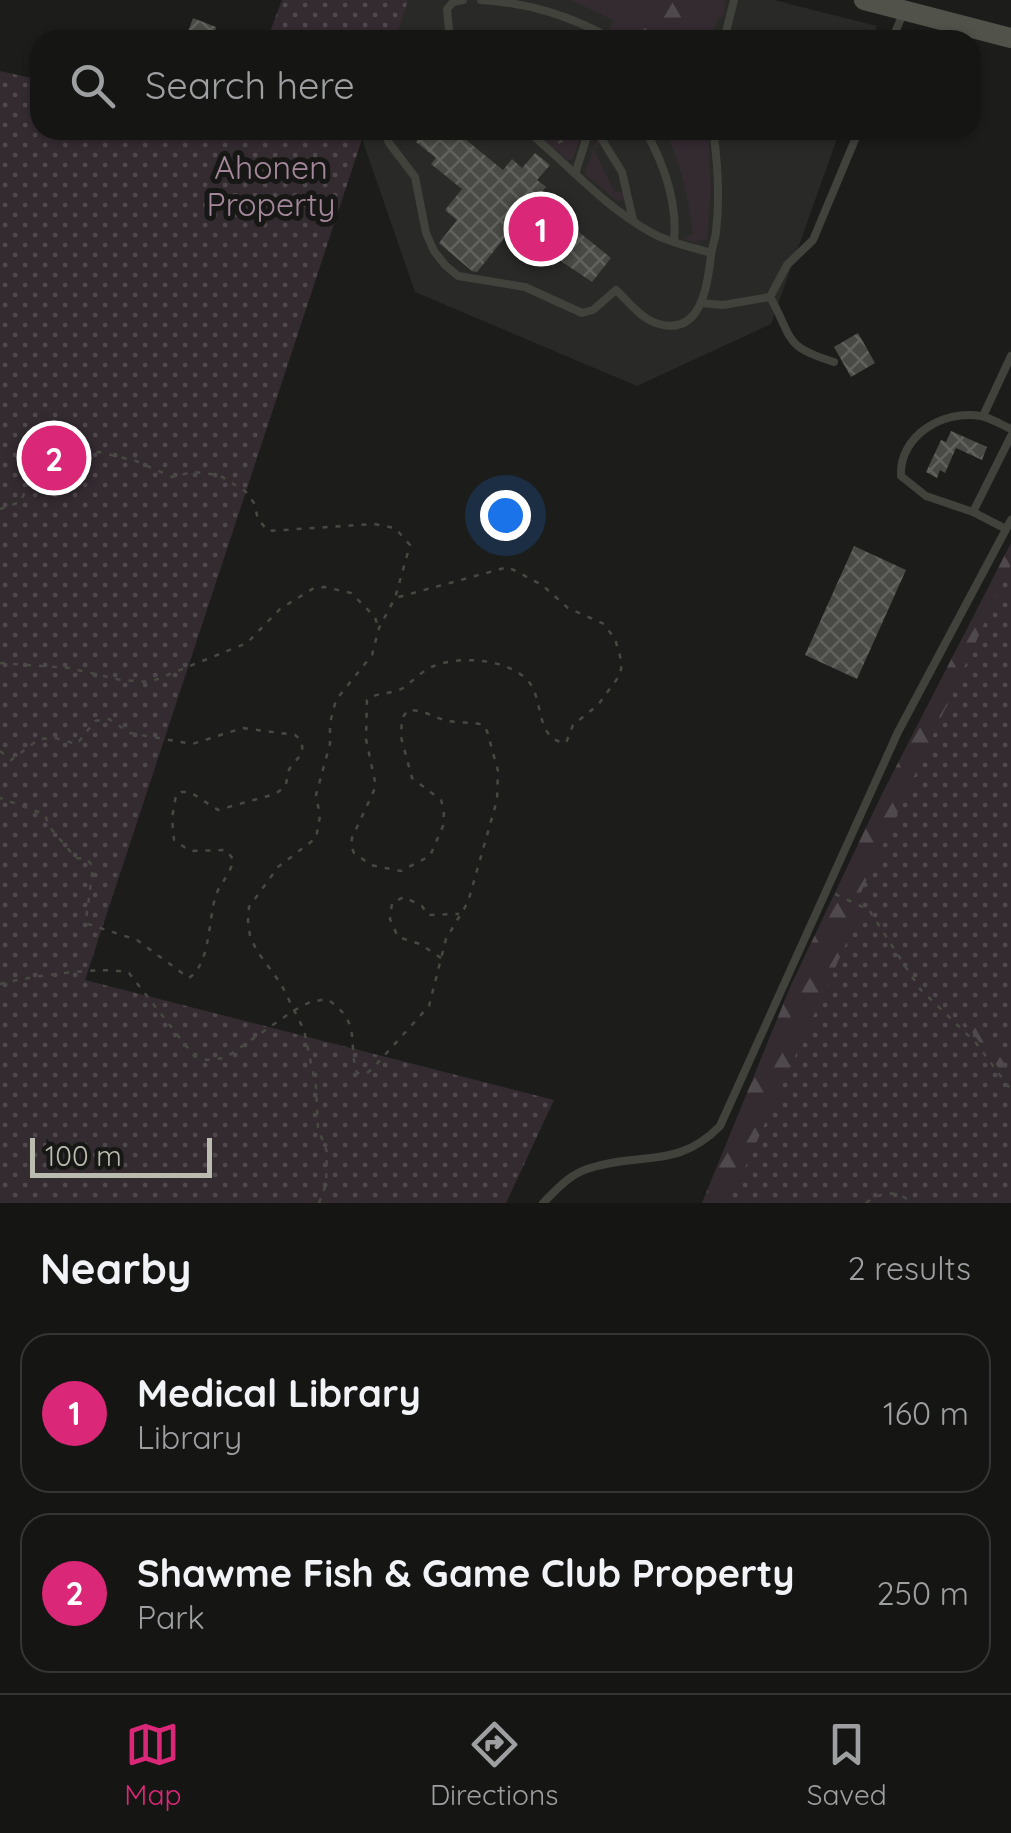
<!DOCTYPE html>
<style>
:root{--surface:#151614;--page:#222322;--text:#f1f3f6;--muted:#9d9fa0;--line:#343534;--accent:#db2777}
body{margin:0;font-family:Quicksand,sans-serif;background:var(--page);color:var(--text)}
.scale{position:absolute;left:30px;bottom:25px;width:182px;box-sizing:border-box;padding-left:10px;border:5px solid #bbbbaf;border-top:0;font-size:28px;line-height:35px;white-space:nowrap;color:#bbbbaf;-webkit-text-stroke:8px #171816;paint-order:stroke}
.you{position:absolute;left:505px;top:515px;width:35px;height:35px;margin:-25px;border:8px solid #fff;border-radius:50%;background:#1a73e8;box-shadow:0 0 0 15px #1a73e833}
.badge{display:grid;place-items:center;width:65px;height:65px;border-radius:50%;background:var(--accent);color:#fff;font-size:32px;font-weight:700}
.pin{position:absolute;translate:-50% -50%;border:5px solid #fff;box-shadow:0 2px 10px #0006}
.list{margin:0;padding:0;list-style:none}
h2{display:flex;justify-content:space-between;align-items:center;height:130px;margin:0;padding:0 40px;font-size:42px}
h2 small{font-size:32px;font-weight:400;color:var(--muted)}
.list li{display:grid;grid-template-columns:65px 1fr auto;gap:30px;align-items:center;box-sizing:border-box;height:160px;margin:0 20px 20px;padding:0 20px;border:2px solid var(--line);border-radius:30px}
.list b{display:block;font-size:38px;white-space:nowrap}
.list p{margin:0;font-size:32px;white-space:nowrap;color:var(--muted)}
.list em{font-size:32px;font-style:normal;color:var(--muted)}
.icon{flex:none;width:55px;height:55px;fill:none;stroke:currentColor;stroke-width:2;stroke-linecap:round;stroke-linejoin:round}
.map{position:relative;flex:none;width:1011px;height:1203px;overflow:hidden}
.search{position:absolute;background:var(--surface);box-shadow:0 2px 8px #0004;left:30px;right:30px;top:30px;height:110px;display:flex;align-items:center;gap:25px;box-sizing:border-box;padding:0 35px;border-radius:30px;color:var(--muted);font-size:38px}
.sheet{height:490px;background:var(--surface)}
nav{display:flex;justify-content:space-around;align-items:center;box-sizing:border-box;height:140px;border-top:2px solid var(--line);background:var(--surface);font-size:28px;color:var(--muted)}
nav a{display:grid;justify-items:center;gap:5px}
nav .on{color:var(--accent)}
.map>svg:first-child{display:block}
.built{fill:#292a27}
.green{fill:#342b31}
.forest{fill:url(#forest-firs)}
.park{fill:url(#park-dots)}
.building{fill:url(#building-cross-hatch)}
.lines{fill:none;stroke-linecap:round;stroke-linejoin:round}
.path{stroke:#484942;stroke-width:2.5;stroke-dasharray:5 8;stroke-linecap:butt}
.lane{stroke:#41423c;stroke-width:8}
.secondary{stroke:#51524a;stroke-width:20}
.labels{text-anchor:middle;dominant-baseline:central;stroke-width:10;stroke-linejoin:round;paint-order:stroke}
.park-label{font-size:32px;fill:#a4879a;stroke:#171816}
</style>
<div class="map">
<svg width="1011" height="1203" viewBox="0 0 1011 1203">
<defs>
<pattern id="forest-firs" width="22" height="20" patternUnits="userSpaceOnUse" patternTransform="scale(2.5)"><rect width="22" height="20" fill="#342b31"/><path d="M5 1l3.5 6h-7zM16 11l3.5 6h-7z" fill="#4f484c"/></pattern>
<pattern id="park-dots" width="8" height="8" patternUnits="userSpaceOnUse" patternTransform="scale(2.5)"><rect width="8" height="8" fill="#342b31"/><path d="M2 2h.1M6 6h.1" fill="none" stroke="#4f484c" stroke-width="1.8" stroke-linecap="round"/></pattern>
<pattern id="building-cross-hatch" width="8" height="8" patternUnits="userSpaceOnUse" patternTransform="scale(2.5)"><rect width="8" height="8" fill="#494a45"/><path d="M0 0l8 8M0 8l8-8" fill="none" stroke="#61625d"/></pattern>
</defs>
<rect width="100%" height="100%" fill="#1c1d1b"/>
<g class="built">
<polygon points="404,0 774,0 877,26 872,40 388,40"/>
<polygon points="359,130 840,130 771,324 637,386 415,292"/>
</g>
<g class="green">
<path d="M571 0H726L723 17H719L714 29C685 44 638 48 610 30L613 20Z"/>
<polygon points="537,130 582,130 573,159 568,160 539,137"/>
<path d="M665 130H708L711 191 707 239 693 242 684 239 693 233C688 196 681 163 665 130Z"/>
<polygon points="597,138 600,143 594,149 614,192 623,192 624,200 617,201 585,174"/>
</g>
<g class="forest">
<path d="M636 0H706L679 29 654 38C638 34 639 14 636 0Z"/>
<polygon points="1011,543 1011,1203 702,1203 791,985 882,794"/>
</g>
<g class="park">
<polygon points="282,0 408,0 395,40 267,40"/>
<polygon points="0,71 40,80 40,130 365,130 85,980 554,1100 506,1203 0,1203"/>
<polygon points="1011,565 1011,1073 975,1021 955,1009 1011,1085 1011,1203 729,1203 863,906 858,899"/>
</g>
<g class="building">
<polygon points="193,18 216,27 215,32 233,40 185,40"/>
<polygon points="426,130 454,130 503,170 512,159 522,168 535,153 550,165 537,180 546,187 537,198 611,258 592,282 558,259 553,266 510,231 477,272 472,271 439,243 457,220 445,210 462,189 431,164 436,158 416,142"/>
<polygon points="858,333 875,363 851,377 834,347"/>
<polygon points="951,431 987,447 982,460 956,448 945,473 940,470 937,478 926,472 941,440 946,442"/>
<polygon points="854,546 906,570 857,679 805,655"/>
</g>
<g class="lines">
<g class="path">
<polyline points="558,143 567,138 564,130"/>
<polyline points="0,509 20,502 28,486 38,477 80,454 99,452 136,461 172,477 193,472 219,475 246,492 254,503 258,519 268,531 374,524 395,528 410,545 395,598 379,628 372,655 336,700 330,723 330,744 316,795 320,816 316,838 278,867 249,907 248,921 250,936 257,951 281,984 304,1030 316,1087 318,1128 327,1152 326,1184 319,1203"/>
<polyline points="0,663 69,668 121,680 150,682 247,643 280,609 314,588 325,587 351,593 375,617 378,627"/>
<path d="M0 751 11 760 39 739 55 738 77 744 95 721 109 719 130 733 192 744 243 728 295 735 301 740C306 759 294 757 288 772 287 777 287 782 285 787L275 794 218 810 190 792H181L176 795 172 818 174 840 190 851 226 850 233 859C231 875 221 881 216 895 208 919 211 963 189 978L137 940 88 924 86 920 93 867 87 859 76 858 52 830 44 814 0 798"/>
<polyline points="835,894 869,910 920,989 976,1043 1011,1090"/>
<polyline points="441,958 420,944 398,937 390,919 392,903 404,897 422,906 428,915 459,914"/>
<path d="M0 984C23 977 110 965 129 973L194 1056 207 1060 225 1058 293 1011 310 1002 327 999C363 1023 347 1042 357 1073L366 1074 374 1067 429 1006 446 939 468 902 497 800 498 771 487 731 482 724 446 721 421 711 408 710 402 718 401 737 412 778 441 800 444 811 443 826 430 856 401 871 371 865 354 853 351 846 352 838 376 786 366 739 367 700C378 691 391 695 403 688 413 681 423 670 434 666 461 655 510 659 529 682 544 700 535 740 566 743L573 725 598 705 620 675 622 663 615 639 604 624 568 608 542 585 508 567 395 598"/>
<path d="M866 1203C881 1191 898 1190 912 1203"/>
</g>
<g class="lane">
<path d="M481 0C530 3 571 16 614 40"/>
<polyline points="447,40 469,37 513,40"/>
<polyline points="450,40 447,9 453,2 463,0"/>
<polyline points="724,40 734,0"/>
<polyline points="892,40 904,11"/>
<path d="M384 130 389 143 415 177 426 233 434 251 445 265 458 276 525 287 582 313 593 310 616 290C629 302 642 320 659 324 702 336 708 283 711 255 712 247 715 240 716 232 720 198 718 164 713 130"/>
<path d="M526 130C568 164 604 207 652 233 670 243 692 247 711 253"/>
<polyline points="596,130 622,172 633,220"/>
<path d="M645 130C664 164 678 202 674 242"/>
<polyline points="576,171 589,130"/>
<polyline points="701,303 723,305 770,297"/>
<path d="M834 362C782 346 794 339 770 297L787 265 813 240 859 130"/>
<polyline points="983,416 1011,356"/>
<path d="M973 512 926 496 901 476C899 436 943 409 981 416 991 418 1002 425 1011 429"/>
<polyline points="1006,529 973,512 1011,436"/>
<path d="M543 1203C556 1190 569 1175 587 1169 641 1151 677 1170 720 1126L898 732 1011 520"/>
</g>
<polyline class="secondary" points="864,0 1011,38"/>
</g>
<g class="labels">
<g class="park-label">
<text x="271" y="167">Ahonen<tspan x="271" dy="37">Property</tspan></text>
</g>
</g>
</svg>
<div class="scale">100 m</div>
<div class="you"></div>
<div class="pin badge" style="left:541px;top:229px">1</div>
<div class="pin badge" style="left:54px;top:458px">2</div>
<div class="search"><svg class="icon" aria-label="search" viewBox="0 0 24 24"><circle cx="10" cy="10" r="6"/><path d="M15 15l6 6"/></svg>Search here</div>
</div>
<section class="sheet">
<h2>Nearby<small>2 results</small></h2>
<ul class="list">
<li><span class="badge">1</span><div><b>Medical Library</b><p>Library</p></div><em>160 m</em></li>
<li><span class="badge">2</span><div><b>Shawme Fish &amp; Game Club Property</b><p>Park</p></div><em>250 m</em></li>
</ul>
</section>
<nav>
<a class="on"><svg class="icon" aria-label="map" viewBox="0 0 24 24"><path d="M3 6l6-2 6 2 6-2v14l-6 2-6-2-6 2zM9 4v14M15 6v14"/></svg>Map</a>
<a><svg class="icon" aria-label="directions" viewBox="0 0 24 24"><path d="M12 3l9 9-9 9-9-9zM9 14v-3h6M13 9l2 2-2 2"/></svg>Directions</a>
<a><svg class="icon" aria-label="saved" viewBox="0 0 24 24"><path d="M7 4h10v16l-5-4-5 4z"/></svg>Saved</a>
</nav>
